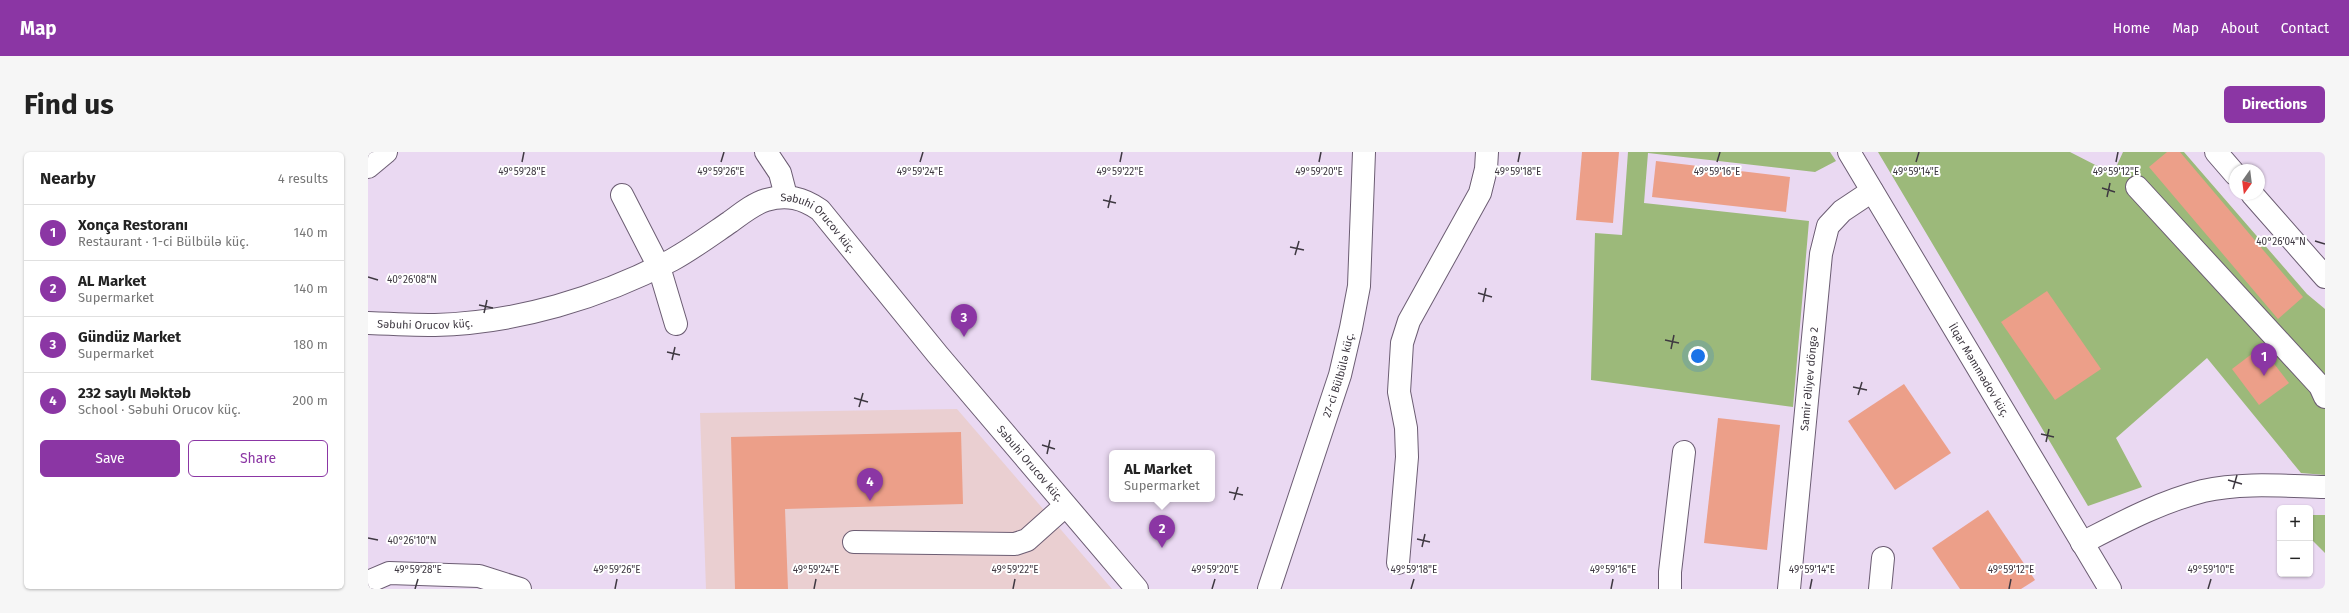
<!DOCTYPE html>
<meta charset="utf-8">
<style>
:root{--surface:#fff;--page:#f6f6f6;--text:#222;--muted:#767676;--line:#e0e0e0;--accent:#8b36a4}
body{margin:0;font-family:"Fira Sans",sans-serif;background:var(--page);color:var(--text)}
.controls{position:absolute;right:12px;bottom:12px;display:grid;overflow:hidden;border-radius:6px;box-shadow:0 1px 3px #0004}
.controls button{width:36px;height:36px;display:grid;place-items:center;padding:0;border:0;border-bottom:1px solid var(--line);background:var(--surface);color:var(--text);font:20px sans-serif}
.compass{position:absolute;left:1861px;top:12px;width:36px;height:36px;border-radius:50%;background:var(--surface);box-shadow:0 1px 3px #0004;rotate:194deg}
.you{position:absolute;left:1330px;top:204px;width:14px;height:14px;margin:-10px;border:3px solid #fff;border-radius:50%;background:#1a73e8;box-shadow:0 0 0 6px #1a73e833}
.badge{display:grid;place-items:center;width:26px;height:26px;border-radius:50%;background:var(--accent);color:#fff;font-size:13px;font-weight:700}
.pin{position:absolute;translate:-50% -33px;filter:drop-shadow(0 1px 2px #0008)}
.pin::after{content:'';position:absolute;top:21px;width:14px;height:12px;background:inherit;clip-path:polygon(0 0,100% 0,50% 100%)}
.popup{position:absolute;left:741px;top:298px;width:106px;height:52px;box-sizing:border-box;display:grid;place-content:center;border-radius:6px;background:var(--surface);filter:drop-shadow(0 1px 3px #0005);font-size:13px;white-space:nowrap;color:var(--muted)}
.popup b{font-size:15px;color:var(--text)}
.popup::after{content:'';position:absolute;left:50%;top:100%;margin-left:-8px;border:8px solid transparent;border-top-color:var(--surface)}
.list{margin:0;padding:0;list-style:none}
h2{display:flex;justify-content:space-between;align-items:center;height:52px;margin:0;padding:0 16px;font-size:17px}
h2 small{font-size:13px;font-weight:400;color:var(--muted)}
.list li{display:grid;grid-template-columns:26px 1fr auto;gap:12px;align-items:center;box-sizing:border-box;height:56px;padding:0 16px;border-top:1px solid var(--line)}
.list b{display:block;font-size:15px;white-space:nowrap}
.list p{margin:0;font-size:13px;white-space:nowrap;color:var(--muted)}
.list em{font-size:13px;font-style:normal;color:var(--muted)}
.actions{display:flex;gap:8px;padding:12px 16px}
.actions a{flex:1;padding:9px 0;border:1px solid var(--accent);border-radius:6px;text-align:center;font-size:14px;color:var(--accent)}
.actions .main{background:var(--accent);color:#fff}
.map{position:relative;flex:none;width:1957px;height:437px;overflow:hidden;border-radius:6px}
header{display:flex;align-items:center;gap:24px;box-sizing:border-box;height:56px;padding:0 20px;background:var(--accent);color:#fff}
header strong{font-size:19px}
nav{display:flex;gap:22px;margin-inline-start:auto;font-size:14px}
.intro{display:flex;align-items:center;justify-content:space-between;box-sizing:border-box;height:96px;padding:0 24px}
h1{margin:0;font-size:28px}
.button{padding:10px 18px;border-radius:6px;background:var(--accent);color:#fff;font-size:14px;font-weight:700}
main{display:flex;gap:24px;padding:0 24px}
aside{flex:1;background:var(--surface);border-radius:6px;box-shadow:0 1px 3px #0004}
.map>svg:first-child{display:block}
.education{fill:#eacfd1}
.green{fill:#9cb97a}
.building{fill:#ec9f89}
.lines{fill:none;stroke-linecap:round;stroke-linejoin:round}
.minor-casing{stroke:#6c5d73;stroke-width:24}
.minor{stroke:#fff;stroke-width:22}
.ticks{fill:none;stroke:#3e3841;stroke-width:1.5}
.labels{text-anchor:middle;dominant-baseline:central;stroke-width:4;stroke-linejoin:round;paint-order:stroke}
.street-label{font-size:11px;fill:#3e3841;stroke:#fff}
.ticks-label{font-size:10px;text-anchor:middle;fill:#3e3841;stroke:#fff;stroke-width:4;stroke-linejoin:round;paint-order:stroke}
</style>
<header>
<strong>Map</strong>
<nav><a>Home</a><a>Map</a><a>About</a><a>Contact</a></nav>
</header>
<div class="intro"><h1>Find us</h1><a class="button">Directions</a></div>
<main>
<aside>
<h2>Nearby<small>4 results</small></h2>
<ul class="list">
<li><span class="badge">1</span><div><b>Xonça Restoranı</b><p>Restaurant · 1-ci Bülbülə küç.</p></div><em>140 m</em></li>
<li><span class="badge">2</span><div><b>AL Market</b><p>Supermarket</p></div><em>140 m</em></li>
<li><span class="badge">3</span><div><b>Gündüz Market</b><p>Supermarket</p></div><em>180 m</em></li>
<li><span class="badge">4</span><div><b>232 saylı Məktəb</b><p>School · Səbuhi Orucov küç.</p></div><em>200 m</em></li>
</ul>
<div class="actions"><a class="main">Save</a><a>Share</a></div>
</aside>
<div class="map">
<svg width="1957" height="437" viewBox="0 0 1957 437">
<rect width="100%" height="100%" fill="#ead9f2"/>
<polygon class="education" points="589,257 744,437 338,437 332,261"/>
<g class="green">
<polygon points="1260,0 1462,0 1468,9 1447,20 1280,1 1276,51 1441,69 1425,255 1223,228 1227,81 1254,83"/>
<polygon points="1510,0 1702,0 1745,22 1755,0 1816,0 1939,142 1957,157 1957,323 1933,321 1839,206 1748,286 1774,335 1720,354"/>
<polygon points="1942,363 1957,363 1957,401 1942,386"/>
</g>
<g class="building">
<polygon points="1214,0 1251,0 1245,71 1208,68"/>
<polygon points="1799,0 1812,0 1935,145 1910,167 1781,15"/>
<polygon points="1288,9 1422,25 1418,60 1284,45"/>
<polygon points="1679,139 1733,217 1687,248 1633,170"/>
<polygon points="1893,195 1921,231 1891,253 1864,217"/>
<polygon points="1536,232 1583,301 1527,338 1480,269"/>
<polygon points="1350,266 1412,273 1399,398 1336,391"/>
<polygon points="593,280 595,352 417,357 420,437 367,437 363,285"/>
<polygon points="1620,358 1667,428 1653,437 1592,437 1564,396"/>
</g>
<g class="lines">
<g class="minor-casing">
<g id="minor">
<polyline points="398,0 412,21 418,44"/>
<path id="s1" d="M1481 0 1742 437"/>
<polyline points="1848,0 1867,22"/>
<polyline points="0,15 18,0"/>
<polyline points="1769,35 1952,234 1957,245"/>
<polyline points="1884,42 1957,125"/>
<polyline points="254,43 291,115 308,172"/>
<path id="s2" d="M0 171C22 172 44 173 67 173 148 171 232 146 304 108 324 97 343 83 362 70 373 62 385 52 398 48 419 42 435 46 452 58L570 203 769 437"/>
<polyline points="486,390 647,392 659,388 697,354"/>
<path d="M1714 391C1753 371 1792 350 1835 339 1874 330 1917 334 1957 335"/>
<polyline points="1030,411 1039,305 1038,276 1031,240 1034,191 1041,169 1112,41 1118,17 1119,0"/>
<polyline points="0,430 21,421 111,424 152,437"/>
<path id="s3" d="M901 437 972 223 983 176 991 134 996 0"/>
<polyline points="1302,437 1302,420 1316,300"/>
<path id="s4" d="M1421 437 1453 102 1460 74 1474 59 1504 39"/>
<polyline points="1512,437 1515,406"/>
</g>
</g>
<use href="#minor" class="minor"/>
</g>
<path class="ticks" d="M154 10 156 0M353 10 356 0M552 10 555 0M752 10 754 0M951 10 953 0M1150 10 1152 0M1349 10 1352 0M1548 10 1551 0M1748 10 1750 0M1734 36 1747 40M1739 45 1742 31M735 48 748 51M740 56 743 43M1947 89 1957 92M922 95 936 98M927 103 931 89M0 125 10 128M1110 141 1124 145M1115 150 1118 136M111 153 125 156M116 161 119 148M1297 188 1311 191M1303 197 1306 183M299 200 312 203M304 208 307 195M1485 235 1499 238M1490 243 1494 230M486 246 500 250M491 255 495 241M1673 282 1686 285M1678 290 1681 277M674 293 687 297M679 302 682 288M1860 328 1874 332M1865 337 1869 323M861 340 875 343M866 348 870 335M0 386 10 388M1049 387 1062 390M1054 395 1057 382M47 437 50 427M247 437 249 427M446 437 448 427M645 437 647 427M844 437 847 427M1043 437 1046 427M1243 437 1245 427M1442 437 1444 427M1641 437 1643 427M1840 437 1843 427"/>
<g class="labels">
<g class="street-label">
<text stroke="none"><textPath href="#s2" startOffset="489">Səbuhi Orucov küç.</textPath></text>
<text stroke="none"><textPath href="#s2" startOffset="57">Səbuhi Orucov küç.</textPath></text>
<text stroke="none"><textPath href="#s1" startOffset="254">İlqar Məmmədov küç.</textPath></text>
<text stroke="none"><textPath href="#s3" startOffset="225">27-ci Bülbülə küç.</textPath></text>
<text stroke="none"><textPath href="#s4" startOffset="211">Samir Əliyev döngə 2</textPath></text>
<text stroke="none"><textPath href="#s2" startOffset="813">Səbuhi Orucov küç.</textPath></text>
</g>
</g>
<g class="ticks-label">
<text x="154" y="23">49°59'28"E</text>
<text x="353" y="23">49°59'26"E</text>
<text x="552" y="23">49°59'24"E</text>
<text x="752" y="23">49°59'22"E</text>
<text x="951" y="23">49°59'20"E</text>
<text x="1150" y="23">49°59'18"E</text>
<text x="1349" y="23">49°59'16"E</text>
<text x="1548" y="23">49°59'14"E</text>
<text x="1748" y="23">49°59'12"E</text>
<text x="1913" y="93">40°26'04"N</text>
<text x="44" y="131">40°26'08"N</text>
<text x="44" y="392">40°26'10"N</text>
<text x="50" y="421">49°59'28"E</text>
<text x="249" y="421">49°59'26"E</text>
<text x="448" y="421">49°59'24"E</text>
<text x="647" y="421">49°59'22"E</text>
<text x="847" y="421">49°59'20"E</text>
<text x="1046" y="421">49°59'18"E</text>
<text x="1245" y="421">49°59'16"E</text>
<text x="1444" y="421">49°59'14"E</text>
<text x="1643" y="421">49°59'12"E</text>
<text x="1843" y="421">49°59'10"E</text>
</g>
</svg>
<div class="controls">
<button>+</button>
<button>−</button>
</div>
<svg class="compass" viewBox="-18 -18 36 36"><path d="M0-13l5 13h-10z" fill="#e53935"/><path d="M0 13l5-13h-10z" fill="#767676"/></svg>
<div class="you"></div>
<div class="pin badge" style="left:1896px;top:224px">1</div>
<div class="pin badge" style="left:794px;top:396px">2</div>
<div class="popup"><b>AL Market</b>Supermarket</div>
<div class="pin badge" style="left:596px;top:185px">3</div>
<div class="pin badge" style="left:502px;top:349px">4</div>
</div>
</main>
